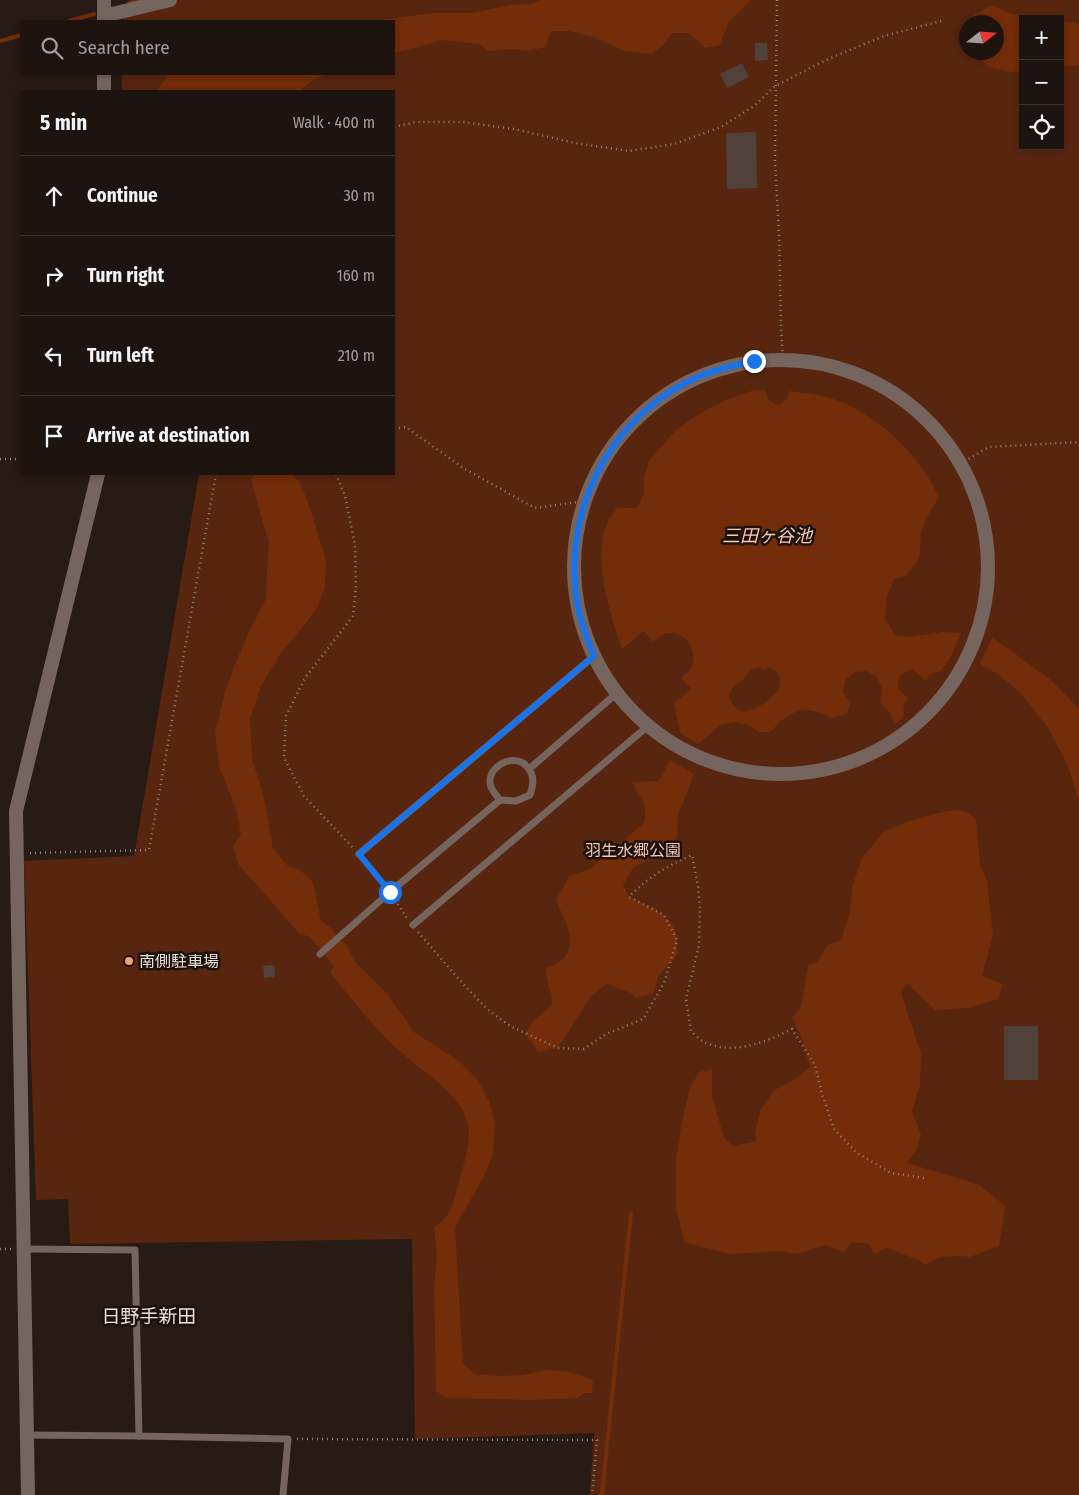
<!DOCTYPE html>
<meta charset="utf-8">
<style>
:root{--surface:#1e140f;--page:#261d18;--text:#f1f3f6;--muted:#a19e9e;--line:#3c332f}
body{margin:0;font-family:"Fira Sans Condensed","Noto Sans JP",sans-serif;background:var(--page);color:var(--text)}
.controls{position:absolute;right:15px;top:15px;display:grid;overflow:hidden;border-radius:0px;box-shadow:0 2px 8px #0003}
.controls button{width:45px;height:45px;display:grid;place-items:center;padding:0;border:0;border-bottom:1px solid var(--line);background:var(--surface);color:var(--text);font:25px sans-serif}
.compass{position:absolute;left:959px;top:15px;width:45px;height:45px;border-radius:50%;background:var(--surface);box-shadow:0 2px 8px #0003;rotate:73deg}
.stop{position:absolute;width:15px;height:15px;margin:-11px;border:4px solid #1a73e8;border-radius:50%;background:#fff}
.stop.end{background:#1a73e8;border-color:#fff;box-shadow:0 1px 5px #0008}
.list{margin:0;padding:0;list-style:none}
h2{display:flex;justify-content:space-between;align-items:center;height:65px;margin:0;padding:0 20px;font-size:21px}
h2 small{font-size:16px;font-weight:400;color:var(--muted)}
.list li{display:grid;grid-template-columns:32px 1fr auto;gap:15px;align-items:center;box-sizing:border-box;height:80px;padding:0 20px;border-top:1px solid var(--line)}
.list b{display:block;font-size:19px;white-space:nowrap}
.list em{font-size:16px;font-style:normal;color:var(--muted)}
.icon{flex:none;width:28px;height:28px;fill:none;stroke:currentColor;stroke-width:2;stroke-linecap:round;stroke-linejoin:round}
.map{position:relative;flex:none;width:1079px;height:1495px;overflow:hidden}
.search{position:absolute;background:var(--surface);box-shadow:0 2px 8px #0003;left:20px;top:20px;width:375px;height:55px;display:flex;align-items:center;gap:12px;box-sizing:border-box;padding:0 18px;border-radius:0px;color:var(--muted);font-size:19px}
.panel{position:absolute;background:var(--surface);box-shadow:0 2px 8px #0003;left:20px;top:90px;width:375px;height:385px;border-radius:0px}
.map>svg:first-child{display:block}
.green{fill:#58260f;fill-rule:evenodd}
.water{fill:#732d09;fill-rule:evenodd}
.lines{fill:none;stroke-linecap:round;stroke-linejoin:round}
.stream{stroke:#732d09;stroke-width:4}
.building{fill:#50413a}
.path{stroke:#8f837e;stroke-width:2.5;stroke-dasharray:1 4;stroke-linecap:butt}
.lane{stroke:#76655f;stroke-width:7}
.street{stroke:#76655f;stroke-width:14}
.route{stroke:#1a73e8;stroke-width:6}
.poi-dot{fill:#f2a07f;stroke:#1e110c;stroke-width:2}
.labels{text-anchor:middle;dominant-baseline:central;stroke-width:5;stroke-linejoin:round;paint-order:stroke}
.park-label{font-size:16px;fill:#f1c6b4;stroke:#1e110c}
.poi-label{font-size:16px;fill:#e9dfdb;stroke:#1e110c;text-anchor:start}
.water-label{font-size:18px;font-style:italic;fill:#f5cab8;stroke:#1e110c}
.quarter-label{font-size:19px;fill:#e9dfdb;stroke:#1e110c}
</style>
<div class="map">
<svg width="1079" height="1495" viewBox="0 0 1079 1495">
<rect width="100%" height="100%" fill="#281a14"/>
<path class="green" d="M171 0H1079V1495H590L594 1433 415 1439 412 1239 70 1244 68 1199 36 1200 24 861 134 856 199 474H394V91H122V74H394V21H123L124 11ZM1023 19H1060V146H1023ZM966 22H996V52H966Z"/>
<g class="water">
<polygon points="540,0 751,0 728,23 720,45 705,48 689,33 672,33 663,45 651,54 624,51 593,37 570,31 551,31 545,47 528,51 512,49 488,51 480,44 444,40 394,53 394,21 369,21 434,13 474,13 510,5 532,4"/>
<polygon points="992,5 1012,14 1055,19 1023,19 1023,71 1011,72 989,67 976,55 975,53 996,52 996,22 972,22 973,15"/>
<polygon points="1060,20 1079,24 1079,65 1060,67"/>
<polygon points="169,74 328,74 315,78 300,91 157,91"/>
<path d="M754 390H765C766 398 770 402 778 405 785 401 789 399 789 391 803 393 817 394 830 398 875 412 920 455 939 497 933 507 925 518 922 529 919 539 922 550 918 560 915 566 909 570 906 576L894 579 887 597 885 619 895 635 910 637 943 632 961 633 950 658 941 671 930 674 925 680 913 670C900 672 898 675 898 689L908 698 904 704 903 718 895 724 890 713 880 702 882 689 877 677 867 671 855 672 845 680 843 692 850 703 847 714 832 718C806 704 789 709 771 732H759L748 725 735 722 721 725 698 744 680 733 674 703 691 689 681 678C684 675 688 673 690 670 700 655 688 632 670 633 663 633 658 638 653 642L644 631 622 649C610 613 591 558 608 521 610 517 614 513 617 508H635L639 505 644 493V476L649 461 676 430 699 414 726 400ZM759 667 764 670 770 668 776 671 780 678C780 681 780 687 778 690 772 700 747 717 737 709 734 707 731 702 729 699 731 684 736 686 745 678 746 677 749 671 750 670Z"/>
<path d="M256 474H291L299 481 308 502 326 560 325 588 316 610 279 656 261 686 250 719 252 759 264 797 273 849 288 866 300 870 313 882 321 921 332 929 338 939 345 943 356 963 388 995 415 1033 459 1061 478 1080 489 1101 495 1124 493 1154 484 1176 455 1228 463 1363 474 1374 499 1376 524 1375 545 1370 569 1372 593 1380 592 1393H583L578 1398 531 1400 446 1398 436 1391 434 1287 437 1256 434 1227C452 1218 454 1199 459 1182 464 1162 474 1138 466 1118 456 1091 417 1067 396 1048 372 1025 352 999 330 973L334 966 310 937 299 933 238 864 233 846 241 835 237 812 219 766 215 733 225 692 235 664 250 630 266 599 267 568 269 542 258 506 251 479Z"/>
<polygon points="992,638 1009,649 1052,681 1079,709 1079,802 1068,766 1048,728 1020,692 999,675 980,664"/>
<path d="M670 760 694 774 685 798 678 813 677 838 661 853 633 868 623 885 629 897C644 903 673 915 676 933 678 940 677 947 678 954L659 975 653 993 636 998 631 993 607 984 590 997 558 1048 538 1052 525 1033 535 1019 552 1005 550 991 545 969C549 967 555 965 559 962 581 946 564 920 556 900L569 876 590 869 645 822V805L632 782 659 781Z"/>
<polygon points="954,810 968,812 976,819 980,865 987,881 993,935 982,976 1003,984 998,999 969,1008 935,1010 907,983 901,993 921,1053 920,1085 912,1111 921,1135 917,1149 907,1163 980,1185 1005,1206 999,1246 970,1257 960,1256 940,1257 925,1265 916,1259 887,1248 874,1254 869,1244 852,1242 845,1252 826,1245 796,1254 781,1251 730,1254 684,1242 676,1208 676,1159 682,1121 690,1088 699,1072 712,1069 712,1095 724,1138 733,1146 757,1141 755,1134 760,1111 773,1091 793,1080 810,1067 801,1036 792,1017 801,1007 808,965 816,963 828,945 841,940 849,915 853,885 861,860 882,833 906,822 934,814"/>
</g>
<g class="lines">
<g class="stream">
<polyline points="129,3 139,0"/>
<polyline points="69,21 94,14"/>
<polyline points="0,41 21,35"/>
<polyline points="602,1495 631,1213"/>
</g>
</g>
<g class="building">
<polygon points="755,43 767,43 768,60 755,61"/>
<polygon points="742,63 749,77 727,88 720,74"/>
<polygon points="756,132 757,188 727,189 726,133"/>
<polygon points="274,965 275,977 264,978 263,966"/>
<rect x="1004" y="1026" width="34" height="54"/>
</g>
<g class="lines">
<g class="path">
<polyline points="777,0 775,161 779,233 781,325 783,360"/>
<polyline points="394,127 416,122 463,122 514,129 575,143 629,151 674,144 721,127 754,106 775,86 828,59 884,36 945,20"/>
<polyline points="394,429 406,427 463,468 535,508 585,501"/>
<polyline points="0,459 21,459"/>
<polyline points="960,464 989,447 1079,442"/>
<polyline points="336,474 345,496 355,545 356,588 353,616 305,678 286,716 284,758 304,796 354,849"/>
<polyline points="30,853 149,850 216,474"/>
<polyline points="364,860 384,885"/>
<polyline points="395,900 407,918"/>
<path d="M418 932 463 984 487 1009 510 1026 558 1048 584 1049 606 1034 643 1019 664 983 677 940 664 915 629 897C649 876 666 867 692 855L698 886 700 909 699 945 686 999 691 1031C695 1035 701 1041 706 1043 735 1055 766 1042 792 1029L815 1065 822 1094 834 1129 856 1152 891 1173 924 1178"/>
<polyline points="0,1249 11,1249"/>
<polyline points="297,1439 597,1440 592,1495"/>
</g>
<g class="lane">
<path d="M529 769C535 778 533 785 530 795L516 801 500 800C496 795 490 789 490 782 489 767 510 755 523 763 525 764 527 767 529 769L617 693"/>
<polyline points="359,854 594,656"/>
<polyline points="413,925 648,726"/>
<polyline points="320,954 390,892 500,800"/>
<polyline points="24,1249 135,1250 139,1436 288,1439 283,1495"/>
<polyline points="27,1435 139,1436"/>
</g>
<g class="street">
<polyline points="104,16 170,0"/>
<polyline points="104,21 104,0"/>
<polyline points="104,91 104,74"/>
<circle cx="781" cy="567" r="207"/>
<polyline points="28,1495 16,811 98,474"/>
</g>
</g>
<g class="lines">
<path class="route" d="M390 892 359 854 594 656C586 636 578 615 576 594 565 504 614 412 700 376 717 369 736 365 754 361"/>
</g>
<circle class="poi-dot" cx="129" cy="961" r="5"/>
<g class="labels">
<g class="park-label">
<text x="633" y="850">羽生水郷公園</text>
</g>
<g class="poi-label">
<text x="139" y="961">南側駐車場</text>
</g>
<g class="water-label">
<text x="767" y="536">三田ヶ谷池</text>
</g>
<g class="quarter-label">
<text x="149" y="1316">日野手新田</text>
</g>
</g>
</svg>
<div class="controls">
<button>+</button>
<button>−</button>
<button><svg class="icon" aria-label="locate" viewBox="0 0 24 24"><circle cx="12" cy="12" r="6"/><path d="M12 2v4M12 18v4M2 12h4M18 12h4"/></svg></button>
</div>
<svg class="compass" viewBox="-18 -18 36 36"><path d="M0-13l5 13h-10z" fill="#e53935"/><path d="M0 13l5-13h-10z" fill="#a19e9e"/></svg>
<div class="stop" style="left:390px;top:892px"></div>
<div class="stop end" style="left:754px;top:361px"></div>
<div class="search"><svg class="icon" aria-label="search" viewBox="0 0 24 24"><circle cx="10" cy="10" r="6"/><path d="M15 15l6 6"/></svg>Search here</div>
<section class="panel">
<h2>5 min<small>Walk · 400 m</small></h2>
<ul class="list">
<li><svg class="icon" aria-label="ahead" viewBox="0 0 24 24"><path d="M12 20V5M6 11l6-6 6 6"/></svg><div><b>Continue</b></div><em>30 m</em></li>
<li><svg class="icon" aria-label="right" viewBox="0 0 24 24"><path d="M7 20v-9h11M14 6l5 5-5 5"/></svg><div><b>Turn right</b></div><em>160 m</em></li>
<li><svg class="icon" aria-label="left" viewBox="0 0 24 24"><path d="M17 20v-9H6M10 6l-5 5 5 5"/></svg><div><b>Turn left</b></div><em>210 m</em></li>
<li><svg class="icon" aria-label="arrive" viewBox="0 0 24 24"><path d="M6 21V4h12l-3 4 3 4H6"/></svg><div><b>Arrive at destination</b></div></li>
</ul>
</section>
</div>
